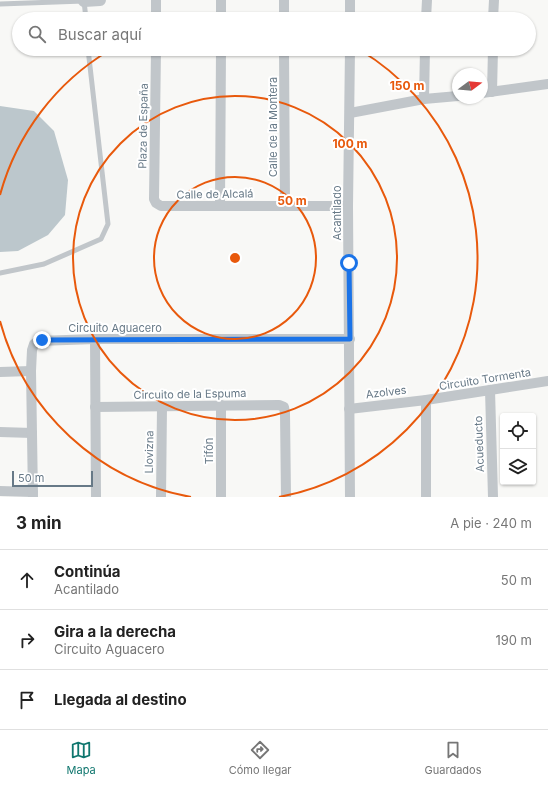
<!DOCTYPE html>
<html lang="es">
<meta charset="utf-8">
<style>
:root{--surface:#fff;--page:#f2f2f2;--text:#222;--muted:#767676;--line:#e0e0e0;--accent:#0f766e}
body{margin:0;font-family:Inter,sans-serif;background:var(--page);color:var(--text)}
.controls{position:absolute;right:12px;bottom:12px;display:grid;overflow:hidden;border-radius:4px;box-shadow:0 1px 3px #0004}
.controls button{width:36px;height:36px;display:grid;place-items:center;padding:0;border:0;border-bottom:1px solid var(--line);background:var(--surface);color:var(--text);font:20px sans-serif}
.compass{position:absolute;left:452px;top:68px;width:36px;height:36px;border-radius:50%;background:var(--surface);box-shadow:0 1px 3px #0004;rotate:74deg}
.scale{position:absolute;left:12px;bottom:10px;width:81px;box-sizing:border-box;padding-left:4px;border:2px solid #677987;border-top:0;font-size:11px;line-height:14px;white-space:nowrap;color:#677987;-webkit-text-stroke:3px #fff;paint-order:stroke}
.stop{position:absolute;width:12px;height:12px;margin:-9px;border:3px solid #1a73e8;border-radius:50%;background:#fff}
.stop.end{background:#1a73e8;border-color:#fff;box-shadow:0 1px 4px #0008}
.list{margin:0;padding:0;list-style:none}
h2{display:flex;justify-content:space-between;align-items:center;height:52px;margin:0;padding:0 16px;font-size:17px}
h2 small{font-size:13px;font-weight:400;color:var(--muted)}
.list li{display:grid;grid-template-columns:26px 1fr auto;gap:12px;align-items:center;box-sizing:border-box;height:60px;padding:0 16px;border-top:1px solid var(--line)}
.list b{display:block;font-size:15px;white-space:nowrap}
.list p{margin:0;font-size:13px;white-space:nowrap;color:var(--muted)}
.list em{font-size:13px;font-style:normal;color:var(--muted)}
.icon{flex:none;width:22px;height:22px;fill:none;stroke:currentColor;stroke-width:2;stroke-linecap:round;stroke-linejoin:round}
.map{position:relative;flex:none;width:548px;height:497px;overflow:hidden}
.search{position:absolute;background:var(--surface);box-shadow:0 1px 3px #0004;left:12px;right:12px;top:12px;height:44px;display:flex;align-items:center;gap:10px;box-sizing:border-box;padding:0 14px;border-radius:22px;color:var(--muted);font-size:15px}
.sheet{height:232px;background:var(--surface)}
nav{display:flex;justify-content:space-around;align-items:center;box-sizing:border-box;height:56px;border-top:1px solid var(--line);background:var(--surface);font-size:11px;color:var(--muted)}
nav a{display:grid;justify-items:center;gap:2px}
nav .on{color:var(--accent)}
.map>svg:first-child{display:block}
.water{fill:#bcc7cc}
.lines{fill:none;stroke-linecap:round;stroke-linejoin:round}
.service{stroke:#c1c6ca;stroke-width:5}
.minor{stroke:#c1c6ca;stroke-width:10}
.tertiary{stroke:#c1c6ca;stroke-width:12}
.route{stroke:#1a73e8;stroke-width:5}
.ring{fill:none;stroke:#e8590c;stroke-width:2}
.labels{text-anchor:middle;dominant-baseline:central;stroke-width:4;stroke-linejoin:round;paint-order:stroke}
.street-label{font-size:11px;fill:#677987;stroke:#fff}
.centre{fill:#e8590c;stroke:#fff;stroke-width:2}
.ring-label{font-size:12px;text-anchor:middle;font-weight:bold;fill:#e8590c;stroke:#fff;stroke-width:4;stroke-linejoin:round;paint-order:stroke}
</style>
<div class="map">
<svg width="548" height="497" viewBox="0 0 548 497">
<rect width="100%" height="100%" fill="#f8f8f6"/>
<polygon class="water" points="0,106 34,111 54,131 68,180 65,215 48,235 18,251 0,252"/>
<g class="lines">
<g class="service">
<polyline points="0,4 84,1 86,19"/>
<polyline points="0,273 44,264 101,239 108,224 88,49"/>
</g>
<g class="minor">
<polyline points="284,0 284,19"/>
<polyline points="350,0 350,19"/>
<polyline points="156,19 156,0"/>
<polyline points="221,19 221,0"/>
<polyline points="426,19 427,0"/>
<polyline points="493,19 494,0"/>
<polyline points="156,49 154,199 156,203 161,206 348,206"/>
<polyline points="284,49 285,205"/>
<polyline points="492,92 493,49"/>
<polyline points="482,93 548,84"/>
<polyline points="424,99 425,49"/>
<polyline points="350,113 424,99 458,96"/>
<polyline points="220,205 221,49"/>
<polyline points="95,339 96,497"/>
<polyline points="0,372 31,371"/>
<polyline points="490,390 493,497"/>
<polyline points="95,407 279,405 284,407 285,413 286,497"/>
<polyline points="349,409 426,400 548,381"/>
<polyline points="0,432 32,433"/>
<polyline points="0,491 33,492"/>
<polyline points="33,497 31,371 32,350 34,344 38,341 95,339 350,339"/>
<polyline points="161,497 162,407"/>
<polyline points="221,497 221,405"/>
<polyline points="350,497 348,206 350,49"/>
<polyline points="426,497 426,400"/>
</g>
<polyline class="tertiary" points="84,1 100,0"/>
</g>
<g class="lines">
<polyline class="route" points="42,340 350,339 349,263"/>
</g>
<g class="ring">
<circle cx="235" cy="258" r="81"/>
<circle cx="235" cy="258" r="162"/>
<path d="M191 497A243 243 0 0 1 0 321M0 195A243 243 0 0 1 110 50M193 19A243 243 0 0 1 277 19M360 50A243 243 0 0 1 279 497"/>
</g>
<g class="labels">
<g class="street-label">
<text transform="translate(143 126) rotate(-89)">Plaza de España</text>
<text transform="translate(273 127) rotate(-90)">Calle de la Montera</text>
<text transform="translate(215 194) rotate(-1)">Calle de Alcalá</text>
<text transform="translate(337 213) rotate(-90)">Acantilado</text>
<text x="115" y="328">Circuito Aguacero</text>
<text transform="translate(485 379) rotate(-9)">Circuito Tormenta</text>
<text transform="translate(386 392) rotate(-7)">Azolves</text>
<text transform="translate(190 394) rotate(-1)">Circuito de la Espuma</text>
<text transform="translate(479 444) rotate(-92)">Acueducto</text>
<text transform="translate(209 451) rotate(-90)">Tifón</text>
<text transform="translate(149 452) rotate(-89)">Llovizna</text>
</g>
</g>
<circle cx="235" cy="258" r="6" class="centre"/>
<g class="ring-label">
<text x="407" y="90">150 m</text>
<text x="350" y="148">100 m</text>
<text x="292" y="205">50 m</text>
</g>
</svg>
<div class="controls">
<button><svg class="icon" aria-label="locate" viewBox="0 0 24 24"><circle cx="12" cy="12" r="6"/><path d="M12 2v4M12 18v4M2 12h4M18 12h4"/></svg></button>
<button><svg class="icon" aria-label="layers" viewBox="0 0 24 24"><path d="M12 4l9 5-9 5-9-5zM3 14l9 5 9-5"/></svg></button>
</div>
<svg class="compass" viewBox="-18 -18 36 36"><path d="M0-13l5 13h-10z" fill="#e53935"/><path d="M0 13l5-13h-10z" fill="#767676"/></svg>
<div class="scale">50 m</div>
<div class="stop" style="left:349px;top:263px"></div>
<div class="stop end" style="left:42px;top:340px"></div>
<div class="search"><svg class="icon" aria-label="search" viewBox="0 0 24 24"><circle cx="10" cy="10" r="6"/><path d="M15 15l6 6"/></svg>Buscar aquí</div>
</div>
<section class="sheet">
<h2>3 min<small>A pie · 240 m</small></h2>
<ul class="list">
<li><svg class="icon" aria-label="ahead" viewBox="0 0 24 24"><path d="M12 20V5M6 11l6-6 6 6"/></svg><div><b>Continúa</b><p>Acantilado</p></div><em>50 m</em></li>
<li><svg class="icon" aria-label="right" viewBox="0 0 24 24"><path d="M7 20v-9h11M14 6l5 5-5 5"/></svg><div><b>Gira a la derecha</b><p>Circuito Aguacero</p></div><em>190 m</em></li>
<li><svg class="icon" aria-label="arrive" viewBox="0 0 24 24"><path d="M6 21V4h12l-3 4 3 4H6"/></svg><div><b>Llegada al destino</b></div></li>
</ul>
</section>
<nav>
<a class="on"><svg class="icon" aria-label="map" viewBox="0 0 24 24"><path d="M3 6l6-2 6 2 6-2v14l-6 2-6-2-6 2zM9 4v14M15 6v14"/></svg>Mapa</a>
<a><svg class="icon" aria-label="directions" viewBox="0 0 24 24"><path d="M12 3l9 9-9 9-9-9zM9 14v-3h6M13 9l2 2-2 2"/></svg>Cómo llegar</a>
<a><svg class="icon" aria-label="saved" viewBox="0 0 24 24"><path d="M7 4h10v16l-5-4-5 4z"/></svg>Guardados</a>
</nav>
